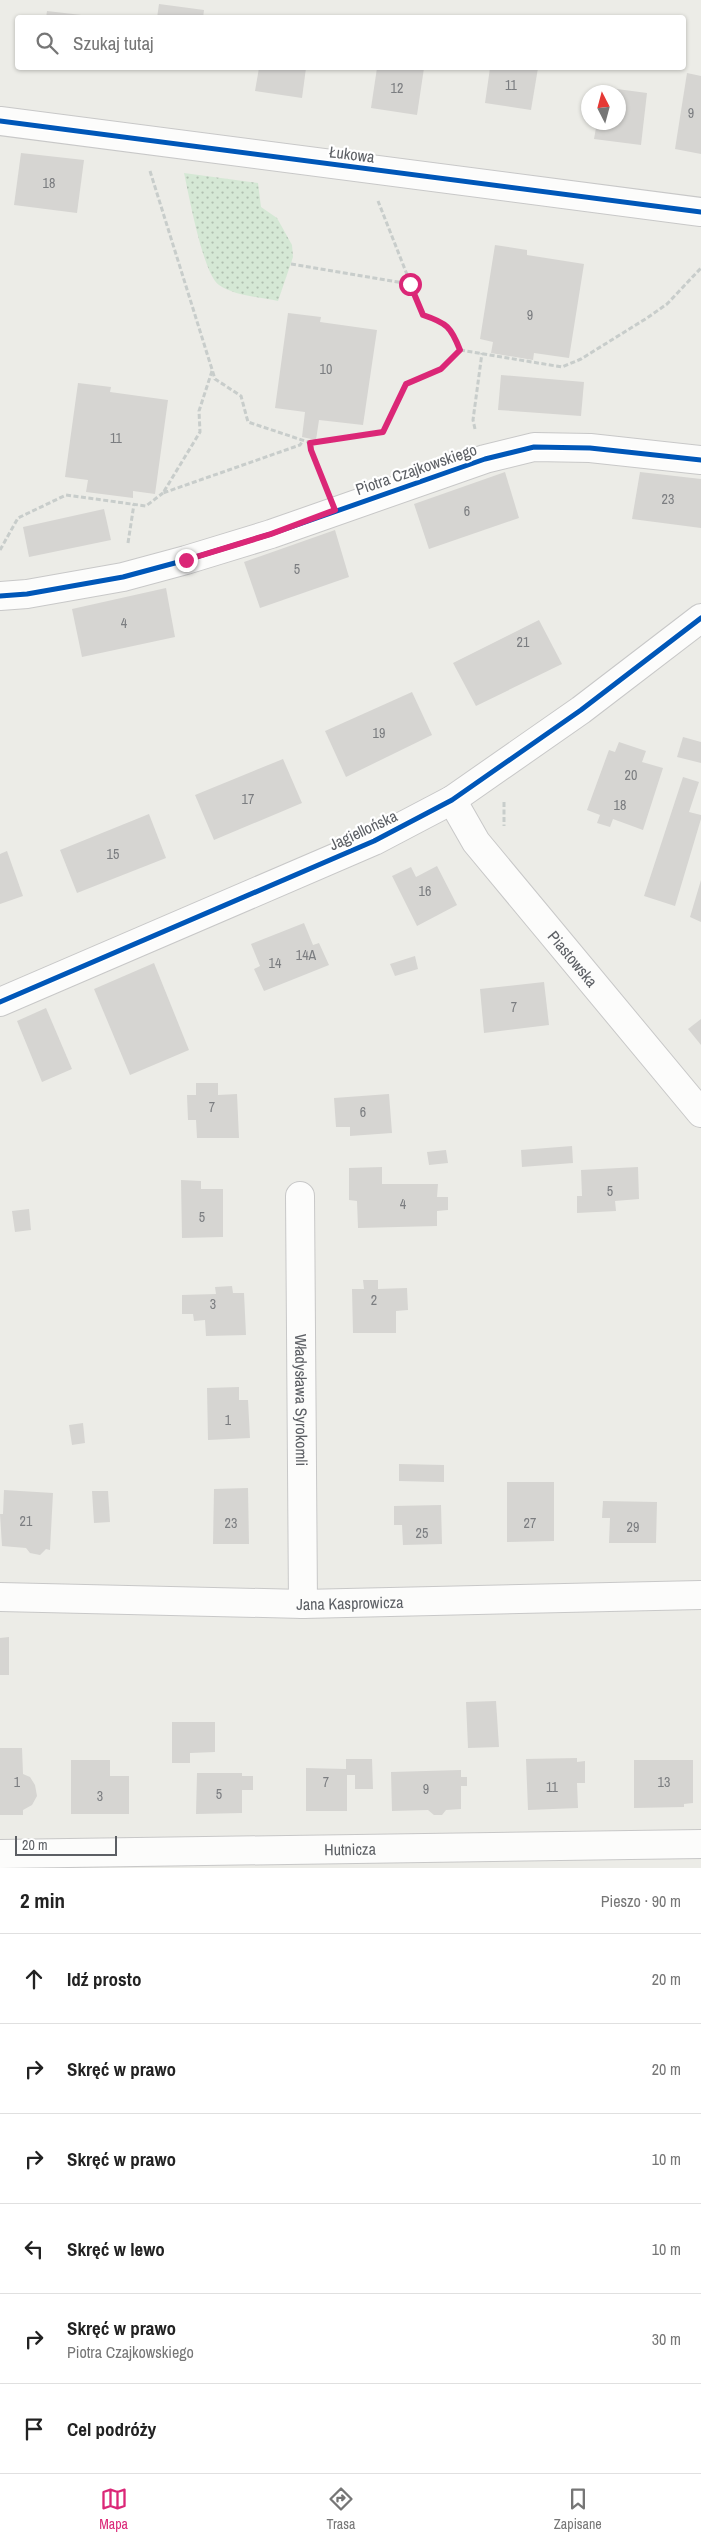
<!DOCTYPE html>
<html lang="pl">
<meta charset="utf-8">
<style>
:root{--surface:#fff;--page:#f6f6f6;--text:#222;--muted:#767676;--line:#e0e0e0;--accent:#db2777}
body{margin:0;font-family:"Archivo Narrow",sans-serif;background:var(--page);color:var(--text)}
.compass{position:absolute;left:581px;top:85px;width:45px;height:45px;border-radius:50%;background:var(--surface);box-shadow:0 1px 4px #0004;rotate:354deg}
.scale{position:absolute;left:15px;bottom:12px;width:102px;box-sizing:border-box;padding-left:5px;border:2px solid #5c5f64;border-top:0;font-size:14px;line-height:18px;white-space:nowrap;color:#5c5f64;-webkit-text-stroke:4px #fff;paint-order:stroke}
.stop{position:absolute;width:15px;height:15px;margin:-11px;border:4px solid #db2777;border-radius:50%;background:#fff}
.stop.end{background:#db2777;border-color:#fff;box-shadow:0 1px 5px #0008}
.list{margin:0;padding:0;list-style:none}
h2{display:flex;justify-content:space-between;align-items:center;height:65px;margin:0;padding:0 20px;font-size:21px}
h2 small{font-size:16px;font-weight:400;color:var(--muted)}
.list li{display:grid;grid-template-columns:32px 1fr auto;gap:15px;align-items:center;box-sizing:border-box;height:90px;padding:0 20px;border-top:1px solid var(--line)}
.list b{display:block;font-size:19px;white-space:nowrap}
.list p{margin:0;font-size:16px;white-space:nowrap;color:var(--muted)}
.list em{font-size:16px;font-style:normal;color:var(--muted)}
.icon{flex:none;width:28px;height:28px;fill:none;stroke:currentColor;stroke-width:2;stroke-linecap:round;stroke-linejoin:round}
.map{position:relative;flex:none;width:701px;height:1868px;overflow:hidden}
.search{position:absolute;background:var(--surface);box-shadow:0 1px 4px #0004;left:15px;right:15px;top:15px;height:55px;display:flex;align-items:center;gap:12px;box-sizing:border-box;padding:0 18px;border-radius:5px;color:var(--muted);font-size:19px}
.sheet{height:605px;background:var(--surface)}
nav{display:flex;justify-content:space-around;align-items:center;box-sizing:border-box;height:70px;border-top:1px solid var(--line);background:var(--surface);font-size:14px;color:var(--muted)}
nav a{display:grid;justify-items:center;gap:2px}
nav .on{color:var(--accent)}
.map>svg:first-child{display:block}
.park{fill:url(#park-dots)}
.building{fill:#d6d5d2}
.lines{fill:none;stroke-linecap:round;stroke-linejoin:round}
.street-casing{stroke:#c8c8c8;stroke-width:30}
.path{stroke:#c8cdcb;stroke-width:3;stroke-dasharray:5 2.5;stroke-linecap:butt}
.street{stroke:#fcfcfb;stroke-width:28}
.cycleway-casing{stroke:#fff;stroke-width:8}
.cycleway{stroke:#0057b8;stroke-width:5}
.route{stroke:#db2777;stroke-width:6}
.labels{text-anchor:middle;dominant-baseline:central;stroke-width:4.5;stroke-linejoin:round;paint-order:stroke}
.number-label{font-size:14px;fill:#7b7d80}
.street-label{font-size:16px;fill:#5c5f64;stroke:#fff}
</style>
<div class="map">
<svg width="701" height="1868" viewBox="0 0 701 1868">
<defs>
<pattern id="park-dots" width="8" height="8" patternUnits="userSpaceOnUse" patternTransform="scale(1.25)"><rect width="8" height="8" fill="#d5e8d5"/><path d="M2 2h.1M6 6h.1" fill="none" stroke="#b0bfb0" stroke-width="1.8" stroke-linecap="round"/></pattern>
</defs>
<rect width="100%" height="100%" fill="#ecece7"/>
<path class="park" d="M184 173 258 183 261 207 277 218 292 245 293 257 278 301C259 297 235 296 219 285 203 274 189 195 184 173Z"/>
<g class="building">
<polygon points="159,4 204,10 203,18 157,18"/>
<polygon points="47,11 90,16 90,18 46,18"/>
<polygon points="259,68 306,68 302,98 255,91"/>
<polygon points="377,68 424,68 417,115 371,108"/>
<polygon points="490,68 538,68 531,110 485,103"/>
<polygon points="687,73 701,76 701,154 675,149"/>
<polygon points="602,87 647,93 641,145 594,139 597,122 618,122 618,92 601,92"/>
<polygon points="21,153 84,160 77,213 14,205"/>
<polygon points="495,245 527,250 527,255 584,264 569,358 534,353 533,360 491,353 493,342 480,339"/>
<polygon points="288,313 321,317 320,322 377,330 363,425 319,420 316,440 302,437 305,412 275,408"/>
<polygon points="501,375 584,382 581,416 498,410"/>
<polygon points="78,383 111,387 110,392 168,400 155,494 133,491 133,498 86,492 88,480 65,477"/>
<polygon points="505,472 519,518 429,549 414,504"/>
<polygon points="640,472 701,479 701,528 632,519"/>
<polygon points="104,509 111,540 29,557 23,527"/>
<polygon points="335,530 349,577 260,608 244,562"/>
<polygon points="166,588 175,637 82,657 72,609"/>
<polygon points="539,620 562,664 476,706 453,663"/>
<polygon points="412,692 432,735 346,777 325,731"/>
<polygon points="683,737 701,742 701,763 677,757"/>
<polygon points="619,742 646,751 642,762 663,768 643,830 613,819 610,827 597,823 600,815 587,810 609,750 615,752"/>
<polygon points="283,759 302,803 214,840 195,795"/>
<polygon points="683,777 699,782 689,812 701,815 701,819 675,906 644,896"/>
<polygon points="149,814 166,858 77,893 60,850"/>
<polygon points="7,851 23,896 0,904 0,854"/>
<polygon points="437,866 457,905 417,926 392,876 411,867 416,877"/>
<polygon points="701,880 701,922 690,917"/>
<polygon points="304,923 313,945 319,943 329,965 264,991 254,969 260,966 251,944"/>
<polygon points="415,956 418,969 395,976 390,964"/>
<polygon points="154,963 189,1050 130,1075 94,989"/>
<polygon points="544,982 549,1025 484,1033 480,989"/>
<polygon points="46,1008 72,1069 42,1082 17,1021"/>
<polygon points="701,1019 701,1045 688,1029"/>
<polygon points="196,1083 218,1083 218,1095 237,1094 239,1138 197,1138 196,1120 188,1120 187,1095 196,1095"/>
<polygon points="389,1094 392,1133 350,1136 350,1127 336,1127 334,1098"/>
<polygon points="572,1146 573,1163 522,1167 521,1150"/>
<polygon points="446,1150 448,1163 429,1165 427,1152"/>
<polygon points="382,1167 382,1184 438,1184 437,1197 448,1197 448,1210 437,1211 437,1226 358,1228 357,1201 349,1200 349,1168"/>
<polygon points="638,1167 639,1199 615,1201 616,1211 577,1213 577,1196 582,1196 581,1170"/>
<polygon points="181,1180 201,1181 201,1189 223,1189 223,1237 182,1238"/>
<polygon points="29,1209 31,1230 15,1232 12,1211"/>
<polygon points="363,1280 378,1280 378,1289 407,1288 408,1310 396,1311 396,1333 353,1333 352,1289 364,1289"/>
<polygon points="232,1286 233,1293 244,1293 246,1335 206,1336 205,1320 194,1321 193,1314 182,1314 182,1295 216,1294 215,1287"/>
<polygon points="239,1387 239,1400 248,1400 250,1438 208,1440 207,1388"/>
<polygon points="83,1423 85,1443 72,1445 69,1425"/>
<polygon points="399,1464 444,1465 444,1482 399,1481"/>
<polygon points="507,1482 554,1482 554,1541 507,1542"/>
<polygon points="248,1488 249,1544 213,1544 214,1489"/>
<polygon points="4,1490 53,1493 50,1550 46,1549 40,1555 30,1553 26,1548 2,1546 0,1514 3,1514"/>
<polygon points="92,1491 108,1491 110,1522 94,1523"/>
<polygon points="603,1501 657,1502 656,1543 609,1543 610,1518 602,1518"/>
<polygon points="441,1505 442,1544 403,1545 402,1525 394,1525 394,1506"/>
<polygon points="9,1637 9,1675 0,1675 0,1638"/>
<polygon points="496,1701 499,1747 468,1748 466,1702"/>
<polygon points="172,1722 215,1722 215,1752 190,1753 190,1763 172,1763"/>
<polygon points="0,1748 22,1748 23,1774 30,1777 35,1785 37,1796 32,1805 23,1810 23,1815 0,1815"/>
<polygon points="577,1758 577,1762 585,1761 585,1783 577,1783 578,1808 528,1810 526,1759"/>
<polygon points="346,1759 372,1759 373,1789 355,1789 355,1775 347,1775 347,1811 306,1811 306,1768 346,1769"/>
<polygon points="71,1760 110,1760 110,1776 129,1776 129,1814 71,1814"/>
<polygon points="634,1760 693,1760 693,1803 684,1804 684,1807 634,1808"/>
<polygon points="461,1770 461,1777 467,1777 467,1786 461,1786 461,1809 446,1810 442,1815 434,1815 428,1810 392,1811 391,1772"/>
<polygon points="197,1773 242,1773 242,1776 253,1776 253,1790 242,1790 242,1813 196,1814"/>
</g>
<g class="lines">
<g class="street-casing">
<g id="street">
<polyline points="0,121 701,212"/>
<polyline points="0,596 27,594 123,577 186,560 271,534 485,459 534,447 590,448 701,460"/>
<path id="s1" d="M452 800 476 842 701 1113"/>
<polyline points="0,1002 374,841 452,800 581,710 701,618"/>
<path id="s2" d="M300 1196 303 1604"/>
<path id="s3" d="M0 1597 303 1604 701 1595"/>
<path id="s4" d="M0 1854 701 1844"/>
</g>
</g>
<g class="path">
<path d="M150 171 215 379 241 396 248 422 311 443 383 432 406 384 441 369 460 350C451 327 447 323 423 315L378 201"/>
<polyline points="291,264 410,284"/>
<polyline points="460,350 562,367 581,359 647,318 667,304 701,268"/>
<polyline points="212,371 199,411 200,432 163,493 300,445 302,442"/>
<polyline points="475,429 473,420 482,353"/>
<polyline points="311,443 311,450 323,482"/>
<polyline points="128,543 134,504"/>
<polyline points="0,550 18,518 66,495 146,506 163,493"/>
<polyline points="504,802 504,826"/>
</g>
<use href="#street" class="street"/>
<g class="cycleway-casing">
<g id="cycleway">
<polyline points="0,121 701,212"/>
<polyline points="0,596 27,594 123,577 186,560 271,534 485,459 534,447 590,448 701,460"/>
<polyline points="0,1002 374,841 452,800 581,710 701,618"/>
</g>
</g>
<use href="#cycleway" class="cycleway"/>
</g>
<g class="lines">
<path class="route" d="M186 560 271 534 335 510 311 450 310 443 383 432 406 384 441 369 460 350C451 327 447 323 423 315L410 284"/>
</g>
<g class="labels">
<g class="number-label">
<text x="511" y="85">11</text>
<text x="397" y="88">12</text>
<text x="691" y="113">9</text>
<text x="49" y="183">18</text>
<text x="530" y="315">9</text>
<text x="326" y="369">10</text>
<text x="116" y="438">11</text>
<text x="668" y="499">23</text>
<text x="467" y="511">6</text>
<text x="297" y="569">5</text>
<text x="124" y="623">4</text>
<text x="523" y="642">21</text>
<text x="379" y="733">19</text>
<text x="631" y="775">20</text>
<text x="248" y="799">17</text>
<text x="620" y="805">18</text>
<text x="113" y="854">15</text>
<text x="425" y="891">16</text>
<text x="306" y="955">14A</text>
<text x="275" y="963">14</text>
<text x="514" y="1007">7</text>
<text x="212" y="1107">7</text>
<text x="363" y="1112">6</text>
<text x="610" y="1191">5</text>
<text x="403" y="1204">4</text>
<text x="202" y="1217">5</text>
<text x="374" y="1300">2</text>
<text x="213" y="1304">3</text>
<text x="228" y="1420">1</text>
<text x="26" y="1521">21</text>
<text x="231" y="1523">23</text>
<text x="530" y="1523">27</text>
<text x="633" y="1527">29</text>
<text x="422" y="1533">25</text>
<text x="17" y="1782">1</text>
<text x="326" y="1782">7</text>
<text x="664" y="1782">13</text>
<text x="552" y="1787">11</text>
<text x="426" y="1789">9</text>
<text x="219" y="1794">5</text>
<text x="100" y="1796">3</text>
</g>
<g class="street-label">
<text transform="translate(352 154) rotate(7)">Łukowa</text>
<text transform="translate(416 469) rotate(-19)">Piotra Czajkowskiego</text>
<text transform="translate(363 830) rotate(-25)">Jagiellońska</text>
<text stroke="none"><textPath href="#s1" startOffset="200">Piastowska</textPath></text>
<text stroke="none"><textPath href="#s2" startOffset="204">Władysława Syrokomli</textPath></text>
<text stroke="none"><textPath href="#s3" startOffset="350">Jana Kasprowicza</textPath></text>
<text stroke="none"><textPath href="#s4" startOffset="350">Hutnicza</textPath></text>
</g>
</g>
</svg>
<svg class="compass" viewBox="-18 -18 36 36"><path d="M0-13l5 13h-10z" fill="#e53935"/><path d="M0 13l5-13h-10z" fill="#767676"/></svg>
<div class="scale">20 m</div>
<div class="stop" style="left:410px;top:284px"></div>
<div class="stop end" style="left:186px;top:560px"></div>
<div class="search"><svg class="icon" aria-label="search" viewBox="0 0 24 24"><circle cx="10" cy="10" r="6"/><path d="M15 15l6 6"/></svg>Szukaj tutaj</div>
</div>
<section class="sheet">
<h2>2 min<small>Pieszo · 90 m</small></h2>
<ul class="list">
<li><svg class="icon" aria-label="ahead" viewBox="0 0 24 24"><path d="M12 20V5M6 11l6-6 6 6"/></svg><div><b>Idź prosto</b></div><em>20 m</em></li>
<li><svg class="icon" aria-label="right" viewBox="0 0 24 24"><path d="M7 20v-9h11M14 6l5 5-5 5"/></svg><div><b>Skręć w prawo</b></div><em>20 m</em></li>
<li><svg class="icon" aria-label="right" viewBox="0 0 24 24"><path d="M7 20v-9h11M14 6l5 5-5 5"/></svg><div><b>Skręć w prawo</b></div><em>10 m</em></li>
<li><svg class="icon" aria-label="left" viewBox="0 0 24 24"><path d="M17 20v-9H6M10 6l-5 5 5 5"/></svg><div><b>Skręć w lewo</b></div><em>10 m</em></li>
<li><svg class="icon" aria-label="right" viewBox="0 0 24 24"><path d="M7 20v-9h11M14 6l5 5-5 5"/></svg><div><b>Skręć w prawo</b><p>Piotra Czajkowskiego</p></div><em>30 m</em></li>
<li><svg class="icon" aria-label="arrive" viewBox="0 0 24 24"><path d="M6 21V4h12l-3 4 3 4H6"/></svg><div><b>Cel podróży</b></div></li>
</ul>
</section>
<nav>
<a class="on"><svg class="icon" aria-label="map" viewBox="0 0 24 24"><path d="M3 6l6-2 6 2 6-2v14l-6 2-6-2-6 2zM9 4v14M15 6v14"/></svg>Mapa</a>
<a><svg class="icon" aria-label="directions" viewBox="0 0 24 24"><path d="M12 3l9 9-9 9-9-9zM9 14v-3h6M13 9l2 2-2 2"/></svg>Trasa</a>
<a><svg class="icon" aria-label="saved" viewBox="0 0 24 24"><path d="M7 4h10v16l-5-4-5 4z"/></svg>Zapisane</a>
</nav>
